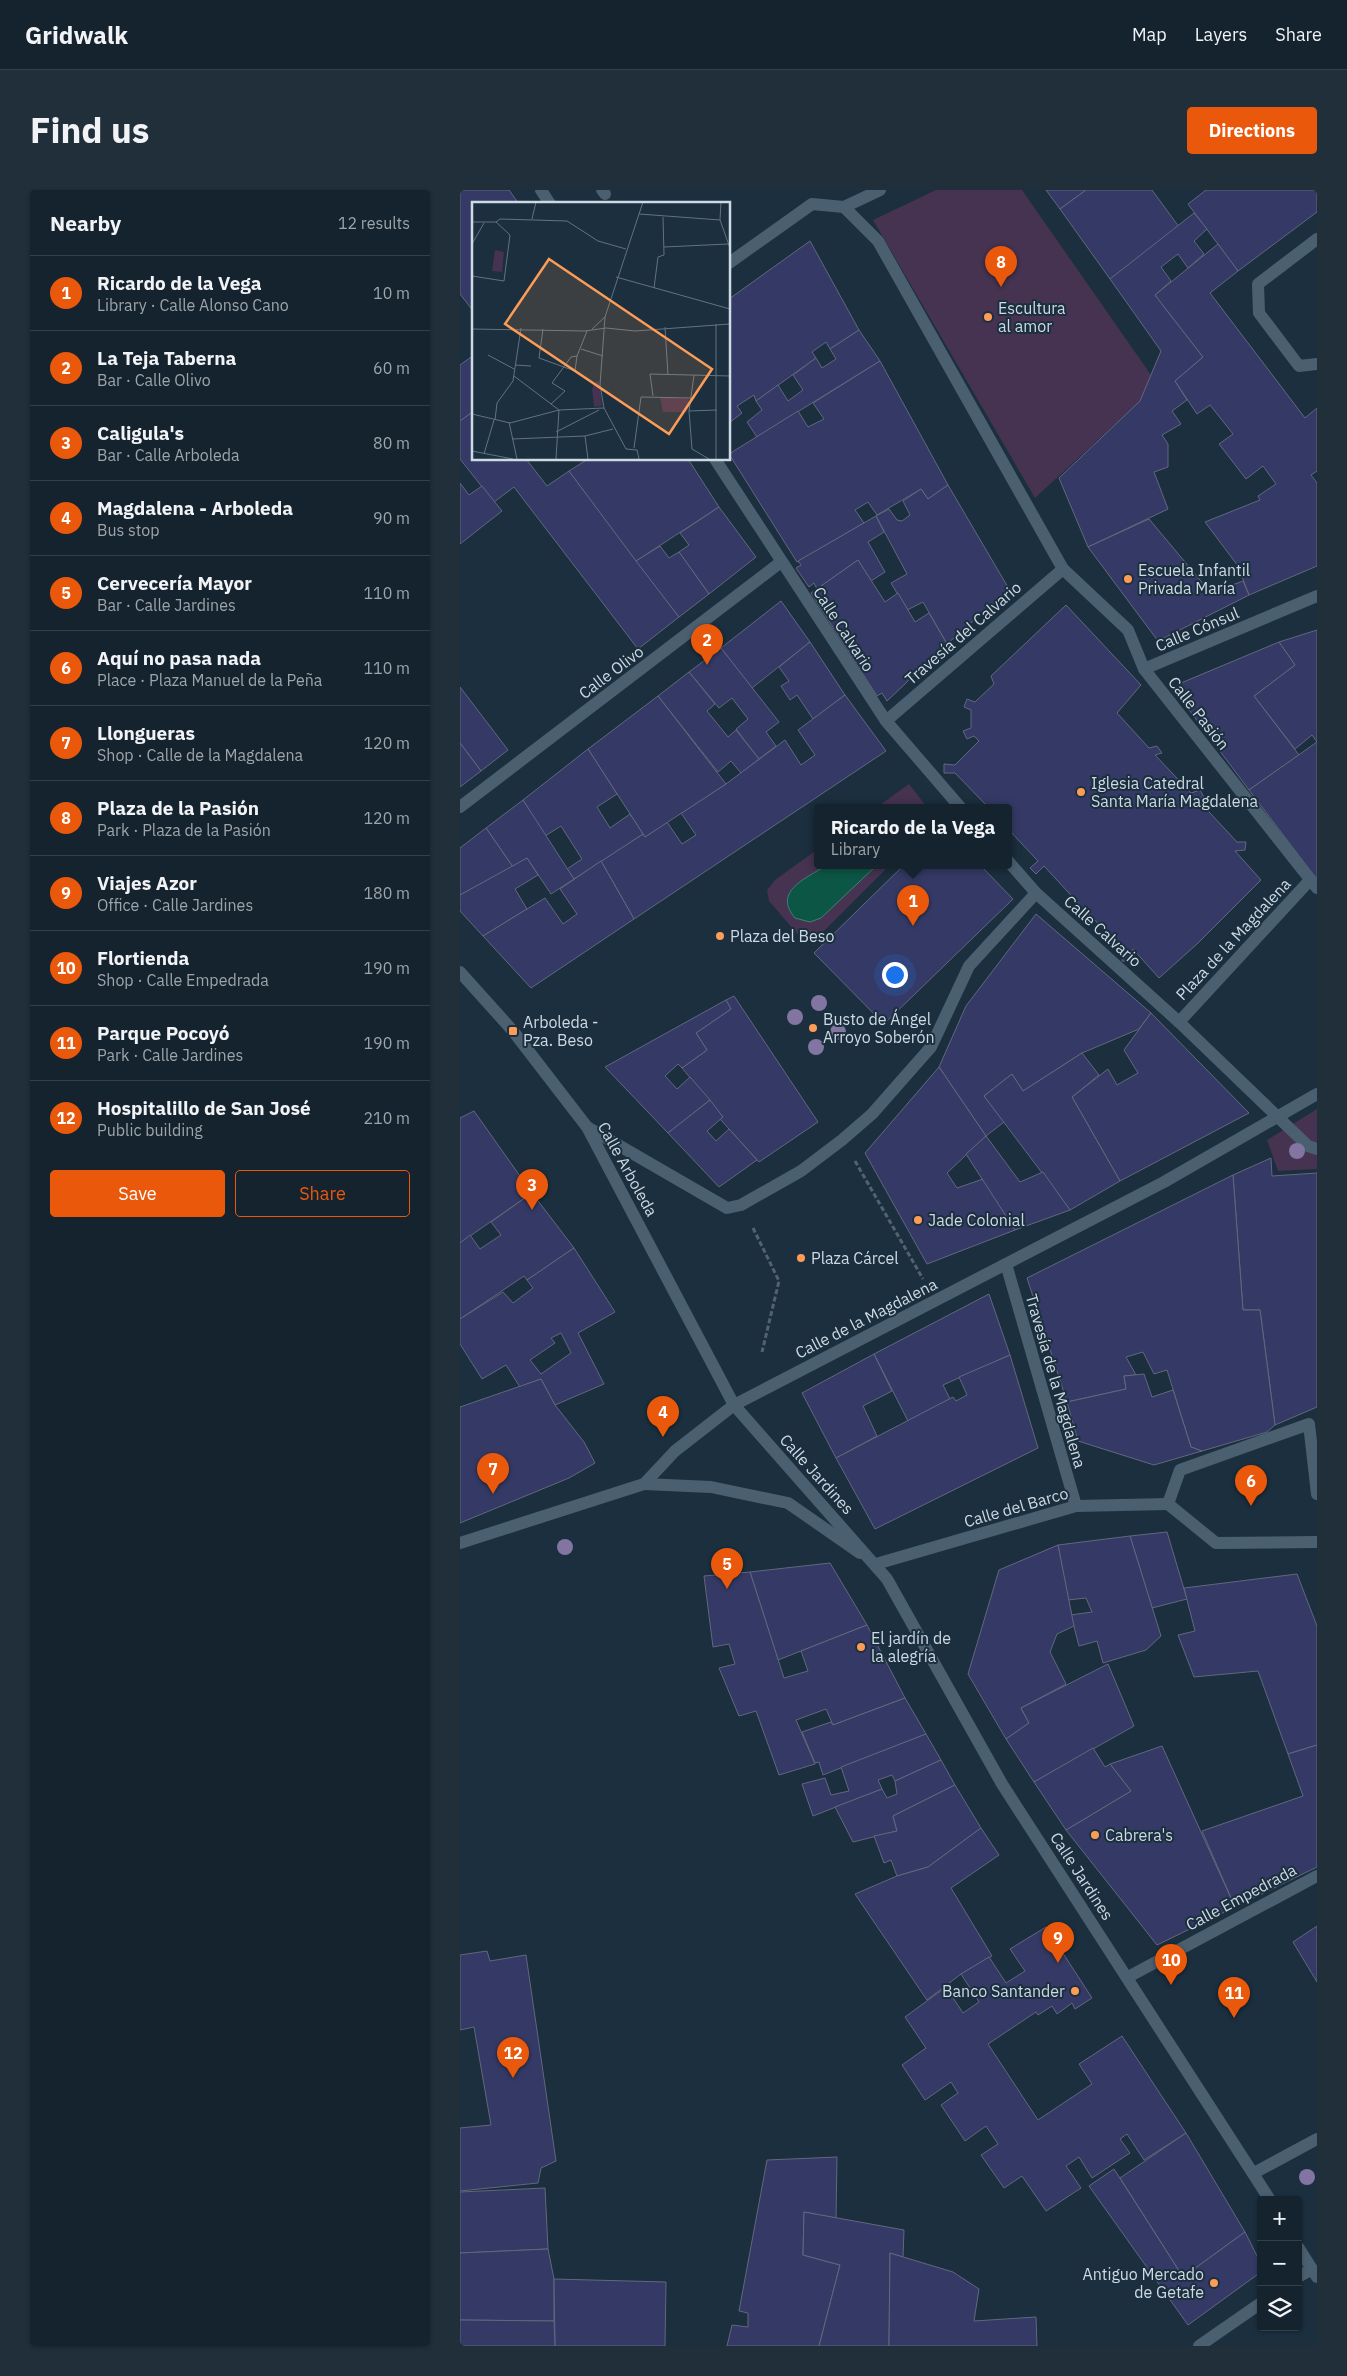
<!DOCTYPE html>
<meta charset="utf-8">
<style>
:root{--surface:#14232e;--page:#212f3a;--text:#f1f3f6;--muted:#9da4aa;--line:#33404a;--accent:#ea580c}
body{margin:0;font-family:"IBM Plex Sans",sans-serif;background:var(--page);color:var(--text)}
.controls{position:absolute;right:15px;bottom:15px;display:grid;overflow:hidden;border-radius:5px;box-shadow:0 1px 4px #0004}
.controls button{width:45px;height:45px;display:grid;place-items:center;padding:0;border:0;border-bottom:1px solid var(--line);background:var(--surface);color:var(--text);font:25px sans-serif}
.you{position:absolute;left:434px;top:784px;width:18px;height:18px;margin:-12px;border:4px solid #fff;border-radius:50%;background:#1a73e8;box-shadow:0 0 0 8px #1a73e833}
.badge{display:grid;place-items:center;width:32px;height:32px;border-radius:50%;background:var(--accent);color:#fff;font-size:16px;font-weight:700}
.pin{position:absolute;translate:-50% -41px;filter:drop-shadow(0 1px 2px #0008)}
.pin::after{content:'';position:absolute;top:26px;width:18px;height:15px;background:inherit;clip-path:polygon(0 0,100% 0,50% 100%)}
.popup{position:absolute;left:354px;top:614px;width:198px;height:65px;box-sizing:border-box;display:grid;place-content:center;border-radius:5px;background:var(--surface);filter:drop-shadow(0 1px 4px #0005);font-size:16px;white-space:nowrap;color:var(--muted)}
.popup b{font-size:19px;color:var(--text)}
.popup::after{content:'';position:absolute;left:50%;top:100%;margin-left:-10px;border:10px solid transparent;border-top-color:var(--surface)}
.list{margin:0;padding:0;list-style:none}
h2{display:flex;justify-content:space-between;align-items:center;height:65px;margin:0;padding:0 20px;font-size:21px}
h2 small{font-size:16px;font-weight:400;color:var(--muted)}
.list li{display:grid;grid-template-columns:32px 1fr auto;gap:15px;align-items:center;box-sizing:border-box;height:75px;padding:0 20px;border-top:1px solid var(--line)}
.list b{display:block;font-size:19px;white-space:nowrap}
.list p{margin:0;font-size:16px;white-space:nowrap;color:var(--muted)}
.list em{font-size:16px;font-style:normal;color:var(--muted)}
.actions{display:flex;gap:10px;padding:15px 20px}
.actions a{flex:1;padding:11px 0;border:1px solid var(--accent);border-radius:5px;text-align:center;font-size:18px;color:var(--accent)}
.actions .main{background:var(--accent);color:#fff}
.icon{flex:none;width:28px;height:28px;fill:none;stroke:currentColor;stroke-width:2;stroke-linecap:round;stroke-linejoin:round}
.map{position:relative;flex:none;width:857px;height:2156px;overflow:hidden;border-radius:5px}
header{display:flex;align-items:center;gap:30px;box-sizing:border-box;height:70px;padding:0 25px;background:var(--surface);border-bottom:1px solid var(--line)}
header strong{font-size:24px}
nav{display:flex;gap:28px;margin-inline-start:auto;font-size:18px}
.intro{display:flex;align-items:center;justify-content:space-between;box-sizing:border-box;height:120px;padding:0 30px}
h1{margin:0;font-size:35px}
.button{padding:12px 22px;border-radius:5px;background:var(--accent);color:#fff;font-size:18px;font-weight:700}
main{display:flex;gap:30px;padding:0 30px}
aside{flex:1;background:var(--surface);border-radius:5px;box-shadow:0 1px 4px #0004}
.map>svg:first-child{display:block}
.green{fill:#453351}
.water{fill:#0c5645;stroke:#467d74}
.building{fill:#343a65;stroke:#62677e;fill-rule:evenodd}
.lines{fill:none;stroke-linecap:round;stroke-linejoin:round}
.path{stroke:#516370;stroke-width:3;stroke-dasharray:5 2.5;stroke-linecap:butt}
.service{stroke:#4a6071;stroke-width:12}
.pedestrian{stroke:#4a6071;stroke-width:12}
.minor{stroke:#4a6071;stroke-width:12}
.tree{fill:#8275a2}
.poi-dot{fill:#fd9c56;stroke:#1b2f3e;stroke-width:2}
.labels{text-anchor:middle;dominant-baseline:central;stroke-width:4;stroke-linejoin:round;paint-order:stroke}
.poi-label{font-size:16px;fill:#cdd9e3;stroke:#1b2f3e;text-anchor:start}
.street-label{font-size:16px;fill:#cdd9e3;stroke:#1b2f3e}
.inset-road{fill:none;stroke:#627380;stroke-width:1}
.view{fill:#fd9c56;fill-opacity:0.15;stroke:#fd9c56;stroke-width:2.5}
.inset-edge{fill:none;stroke:#cdd9e3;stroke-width:2.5}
</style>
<header>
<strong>Gridwalk</strong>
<nav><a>Map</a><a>Layers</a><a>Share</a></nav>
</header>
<div class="intro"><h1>Find us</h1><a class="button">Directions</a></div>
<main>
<aside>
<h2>Nearby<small>12 results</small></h2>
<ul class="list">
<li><span class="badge">1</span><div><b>Ricardo de la Vega</b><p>Library · Calle Alonso Cano</p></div><em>10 m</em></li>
<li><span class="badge">2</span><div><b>La Teja Taberna</b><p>Bar · Calle Olivo</p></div><em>60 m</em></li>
<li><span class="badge">3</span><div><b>Caligula's</b><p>Bar · Calle Arboleda</p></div><em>80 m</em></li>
<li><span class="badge">4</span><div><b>Magdalena - Arboleda</b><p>Bus stop</p></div><em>90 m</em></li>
<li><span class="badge">5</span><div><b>Cervecería Mayor</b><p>Bar · Calle Jardines</p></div><em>110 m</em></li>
<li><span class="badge">6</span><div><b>Aquí no pasa nada</b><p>Place · Plaza Manuel de la Peña</p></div><em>110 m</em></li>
<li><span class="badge">7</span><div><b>Llongueras</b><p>Shop · Calle de la Magdalena</p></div><em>120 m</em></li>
<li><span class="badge">8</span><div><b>Plaza de la Pasión</b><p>Park · Plaza de la Pasión</p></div><em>120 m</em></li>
<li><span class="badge">9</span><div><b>Viajes Azor</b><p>Office · Calle Jardines</p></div><em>180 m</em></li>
<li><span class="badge">10</span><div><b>Flortienda</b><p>Shop · Calle Empedrada</p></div><em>190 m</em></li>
<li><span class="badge">11</span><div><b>Parque Pocoyó</b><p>Park · Calle Jardines</p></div><em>190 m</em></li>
<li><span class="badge">12</span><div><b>Hospitalillo de San José</b><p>Public building</p></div><em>210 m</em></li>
</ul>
<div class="actions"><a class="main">Save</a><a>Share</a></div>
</aside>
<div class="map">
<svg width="857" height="2156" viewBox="0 0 857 2156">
<rect width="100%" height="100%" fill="#1b2f3e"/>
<g class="green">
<polygon points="476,0 562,0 691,185 680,211 575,308 413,30"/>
<polygon points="449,594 467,617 417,617"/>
<polygon points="358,659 358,675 430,675 357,748 350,742 341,748 309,711 307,700 315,690"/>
<polygon points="857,919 857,979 818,981 807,950"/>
</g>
<path class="water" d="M367 675H417L361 728 350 732 335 728C312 701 347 688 367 675Z"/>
<g class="building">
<polygon points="0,0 49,0 59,14 14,14 14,122 0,104"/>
<polygon points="586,0 626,0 600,19"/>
<polygon points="626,0 692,0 719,37 650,89 600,19"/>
<polygon points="746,0 857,0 857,22 778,81 728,14"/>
<polygon points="734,23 747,39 734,51 744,64 728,78 718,64 701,77 711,91 695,105 743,167 715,191 727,210 712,221 721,234 702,245 708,254 708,277 694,282 708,319 628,357 599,288 680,211 701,161 650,89"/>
<polygon points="350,51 399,140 370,159 366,152 352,162 356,168 296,211 294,205 277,216 282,223 269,233 269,109"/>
<polygon points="758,54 778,81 750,103 845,228 857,218 857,281 851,285 857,293 857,376 789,405 778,376 745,332 800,310 798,306 816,294 803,276 786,289 759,254 773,244 750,215 737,224 715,191 743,167 695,105"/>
<polygon points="399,140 420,171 297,247 287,232 302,220 296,211 318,195 328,211 343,200 333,185 356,168 362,178 376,169 370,159"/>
<polygon points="14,165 14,221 0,231 0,175"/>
<polygon points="420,171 488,295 468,309 461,299 417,325 408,312 395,320 404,333 337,372 269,264 338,221 348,237 364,229 353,213"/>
<polygon points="14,221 14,269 66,269 87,296 109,281 219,427 178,459 54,297 34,312 0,269 0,231"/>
<polygon points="128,269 228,269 259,317 176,371 109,281"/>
<polygon points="0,293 9,305 22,296 42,321 0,354"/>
<polygon points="488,295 549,399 487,454 463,412 447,420 431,393 447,384 416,326 429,319 437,330 442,331 450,325 443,311 461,299 468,309"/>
<polygon points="259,317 296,367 249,404 219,362 229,355 220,343"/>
<polygon points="416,326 424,342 408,352 425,382 411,391 398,370 357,399 354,393 349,397 336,378 341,375 338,371"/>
<polygon points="689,329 751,403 783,391 789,405 698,451 628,357"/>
<polygon points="200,356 209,368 219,362 249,404 219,427 176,371"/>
<polygon points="398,370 425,412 438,403 455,432 469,423 487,454 427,511 422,503 417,506 351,403"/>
<polygon points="321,411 350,452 292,498 261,458"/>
<polygon points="606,415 681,495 657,523 689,558 697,556 702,563 695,565 731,603 740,600 744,607 737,609 777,652 786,652 785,660 775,661 801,690 737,754 699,788 673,759 671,772 662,771 664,760 626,721 619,729 613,722 620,715 584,676 576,684 570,678 578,671 548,639 548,617 528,617 495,583 484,583 484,574 495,575 519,551 514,546 507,549 503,541 511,538 511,520 504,517 507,509 515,512 534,494 531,486"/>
<polygon points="857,440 857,552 852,545 835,559 794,506 835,475 819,452"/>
<polygon points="350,452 385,505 353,529 337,505 330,510 321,496 329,491 319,477"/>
<polygon points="819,452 835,475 794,506 839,565 789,600 721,509 721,493"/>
<polygon points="261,458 319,532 306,542 316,556 299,569 276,539 288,529 272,508 259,518 229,482"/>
<polygon points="229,482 255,514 247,521 268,547 276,540 299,569 281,583 271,571 258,582 198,506"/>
<polygon points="0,497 48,560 21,581 0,553"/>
<polygon points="385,505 426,561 174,729 141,671 183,644 185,647 207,632 222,654 236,645 221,623 266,594 325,550 341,575 355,565 338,540"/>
<polygon points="198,506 266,594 185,647 128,559"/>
<polygon points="857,552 857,687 856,688 789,600"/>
<polygon points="0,553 21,581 0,597"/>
<polygon points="128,559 157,604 137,617 150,638 170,624 183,644 114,689 107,679 122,669 101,636 85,646 63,610"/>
<polygon points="63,610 114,689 91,704 67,668 53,677 26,638"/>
<polygon points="26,638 53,677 0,705 0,658"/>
<polygon points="67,668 78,685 55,699 67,719 23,746 0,721 0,705"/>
<polygon points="141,671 174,729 71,798 23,746 85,708 103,734 117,724 100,699"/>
<polygon points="444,675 520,675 553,709 424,834 354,763"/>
<polygon points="576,724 691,823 679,839 622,863 563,901 552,884 524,906 544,932 526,946 479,877 506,816"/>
<polygon points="274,806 358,932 299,972 260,929 263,927 222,878 247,860 236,843 271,819 266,810"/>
<polygon points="266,810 271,819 236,843 247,860 222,878 218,874 205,886 217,899 230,887 250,910 208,943 145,877"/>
<polygon points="691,823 789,923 660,991 612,907 648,879 657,895 678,883 664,860"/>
<polygon points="622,863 639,885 612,907 660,991 610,1020 524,906 552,884 563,901"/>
<polygon points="479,877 526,946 487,983 497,998 523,989 555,1040 467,1074 405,963"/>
<polygon points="250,910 263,927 247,941 256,951 269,939 297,970 259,997 208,943"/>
<polygon points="14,921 72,1003 0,1053 0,928"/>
<polygon points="526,946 560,992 583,982 610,1020 555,1040 506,964"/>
<polygon points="811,968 812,986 857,983 857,1217 815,1235 800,1120 783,1120 773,985"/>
<polygon points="773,985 783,1120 800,1120 815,1235 807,1242 742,1261 731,1257 707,1180 694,1184 683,1162 666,1167 676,1185 664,1186 666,1199 607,1212 567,1088"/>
<polygon points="72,1003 114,1058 67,1090 64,1086 0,1129 0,1053 10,1045 20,1059 41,1045 31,1032"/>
<path d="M114 1058 155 1122 118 1143 144 1194 95 1215 81 1189 60 1197 46 1175 22 1189 0 1154V1129L43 1102 53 1113 73 1098 67 1090ZM101 1143 111 1163 81 1184 70 1170 95 1153 91 1148Z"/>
<polygon points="529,1104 550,1165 483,1195 490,1209 448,1231 414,1164"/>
<polygon points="414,1164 432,1201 403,1216 417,1246 376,1268 342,1203"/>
<polygon points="550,1165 578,1258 415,1339 376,1268 493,1207 496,1211 507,1205 499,1187"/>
<polygon points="684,1184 692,1207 713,1200 731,1257 742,1261 694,1275 618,1251 607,1212 666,1199 664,1186"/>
<polygon points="81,1189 95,1215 124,1252 135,1273 109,1288 0,1333 0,1217"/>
<polygon points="707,1342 727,1409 692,1418 670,1346"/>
<polygon points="670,1346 701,1446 686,1460 643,1473 637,1451 619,1456 611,1425 632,1422 626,1408 608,1410 598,1355"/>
<polygon points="598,1355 614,1436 597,1444 590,1462 606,1494 561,1518 569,1533 546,1549 508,1484 539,1380"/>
<polygon points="370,1373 407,1435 318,1470 290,1382"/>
<polygon points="290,1382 324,1488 348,1481 341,1461 407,1435 445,1508 373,1535 366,1519 336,1530 355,1574 319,1585 296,1521 279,1526 259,1478 275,1474 269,1454 253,1457 244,1386"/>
<polygon points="837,1384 857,1436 857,1555 828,1564 798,1481 734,1487 718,1445 735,1441 724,1398"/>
<polygon points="648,1474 674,1536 574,1592 546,1549 569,1533 561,1518"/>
<polygon points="445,1508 466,1544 363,1585 359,1572 355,1573 342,1542 371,1532 373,1535"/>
<polygon points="466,1544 481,1570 435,1591 432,1585 418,1590 422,1599 353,1626 342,1594 365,1588 371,1605 389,1601 381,1577"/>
<polygon points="857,1555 857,1677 775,1717 742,1641 843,1606 828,1564"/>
<polygon points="702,1556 775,1717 697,1755 606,1640 671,1601 650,1574"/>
<polygon points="633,1558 645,1577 650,1574 671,1601 606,1640 574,1592"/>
<polygon points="481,1570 495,1595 433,1626 437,1641 393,1652 375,1617 422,1599 427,1608 437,1604 435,1591"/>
<polygon points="495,1595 521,1638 468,1677 437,1686 431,1670 424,1673 414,1646 437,1641 433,1626"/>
<polygon points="521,1638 539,1665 491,1698 532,1766 501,1784 467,1810 395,1704 437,1686 468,1677"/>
<polygon points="857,1736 857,1792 833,1752"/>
<polygon points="586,1737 632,1808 615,1819 612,1813 597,1824 592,1816 578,1825 576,1822 528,1854 578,1930 632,1894 619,1874 662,1846 726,1943 684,1970 667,1944 660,1949 670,1963 632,1988 619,1967 606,1976 621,1998 586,2021 562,1986 544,1998 521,1965 538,1954 526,1936 505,1951 481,1915 498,1903 491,1892 465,1910 442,1875 466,1858 445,1827 486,1797 503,1823 519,1812 501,1784 529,1767 546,1793 565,1781 550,1759"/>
<polygon points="27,1761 30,1771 66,1765 96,1971 81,1978 78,1993 0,2001 0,1938 31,1935 14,1837 0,1840 0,1765"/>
<polygon points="726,1943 785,2042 723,2087 660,1988"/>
<polygon points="377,1967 376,2028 344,2022 343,2065 380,2075 359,2156 267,2156 272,2135 288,2137 288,2123 279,2121 307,1970"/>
<polygon points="654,1979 723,2087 785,2042 801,2074 801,2082 728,2135 629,1996"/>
<polygon points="85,1998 88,2059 0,2063 0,2002"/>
<polygon points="344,2022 444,2040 443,2067 430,2063 429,2156 359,2156 380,2075 343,2065"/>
<polygon points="88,2059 94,2089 94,2131 0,2130 0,2063"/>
<polygon points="430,2063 493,2082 519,2099 514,2131 576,2127 577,2156 429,2156"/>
<polygon points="94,2089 206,2092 205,2156 95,2156"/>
<polygon points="0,2130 94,2131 95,2156 0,2156"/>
</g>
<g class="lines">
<g class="path">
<polyline points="395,971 463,1089"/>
<polyline points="293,1038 319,1091 302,1162"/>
</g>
<g class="service">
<polyline points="142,0 145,4"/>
<polyline points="857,49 798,94 799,123 839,176 857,174"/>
</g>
<g class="pedestrian">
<polyline points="684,479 857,698"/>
<polyline points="426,531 500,617"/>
<polyline points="548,671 576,703 719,832 848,956 857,959"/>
<polyline points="719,832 850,690"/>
<polyline points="127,937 267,1018 281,1015 341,981 382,950 412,924 471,857 509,776 576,703"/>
<polyline points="838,2087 852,2079"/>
<polyline points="739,2156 801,2113"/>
</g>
<g class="minor">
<polyline points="81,0 90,14"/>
<polyline points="384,17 418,51 603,379 668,440 684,479 857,406"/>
<polyline points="384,17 420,0"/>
<polyline points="269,73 352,14 384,17"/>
<polyline points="255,269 426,531 603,379"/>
<polyline points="0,617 321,372"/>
<polyline points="0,782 53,841 127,937 274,1215 427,1389 542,1594 810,2010"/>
<polyline points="546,1074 616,1316"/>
<polyline points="184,1294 251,1297 328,1313 400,1363"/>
<polyline points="708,1314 720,1280 849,1234 857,1304"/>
<polyline points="708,1314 756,1353 857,1352"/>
<polyline points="0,1353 184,1294 215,1261 274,1215 704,992 857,904"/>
<polyline points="416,1374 616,1316 708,1314"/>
<polyline points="668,1787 857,1686"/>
<polyline points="794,1983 857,1949"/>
<polyline points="838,2057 857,2087"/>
</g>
</g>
<g class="tree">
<circle cx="359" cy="813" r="8"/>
<circle cx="335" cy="827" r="8"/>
<circle cx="378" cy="842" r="8"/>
<circle cx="356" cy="857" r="8"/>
<circle cx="837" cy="961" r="8"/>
<circle cx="105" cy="1357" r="8"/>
<circle cx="847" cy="1987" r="8"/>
</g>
<g class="poi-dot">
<circle cx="528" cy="127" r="5"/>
<circle cx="668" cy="389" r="5"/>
<circle cx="621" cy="602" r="5"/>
<circle cx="260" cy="746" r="5"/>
<circle cx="353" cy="838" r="5"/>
<rect x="48" y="836" width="10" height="10" rx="2.5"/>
<circle cx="458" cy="1030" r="5"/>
<circle cx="341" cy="1068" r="5"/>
<circle cx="401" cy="1457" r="5"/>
<circle cx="635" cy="1645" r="5"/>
<circle cx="615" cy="1801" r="5"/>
<circle cx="754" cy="2093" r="5"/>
</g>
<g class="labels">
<g class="poi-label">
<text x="538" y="118">Escultura<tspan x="538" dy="18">al amor</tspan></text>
<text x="678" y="380">Escuela Infantil<tspan x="678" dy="18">Privada María</tspan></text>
<text x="631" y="593">Iglesia Catedral<tspan x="631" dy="18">Santa María Magdalena</tspan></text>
<text x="270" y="746">Plaza del Beso</text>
<text x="363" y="829">Busto de Ángel<tspan x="363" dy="18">Arroyo Soberón</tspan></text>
<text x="63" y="832">Arboleda -<tspan x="63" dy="18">Pza. Beso</tspan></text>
<text x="468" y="1030">Jade Colonial</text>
<text x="351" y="1068">Plaza Cárcel</text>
<text x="411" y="1448">El jardín de<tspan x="411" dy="18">la alegría</tspan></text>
<text x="645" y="1645">Cabrera's</text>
<text x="605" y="1801" text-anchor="end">Banco Santander</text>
<text x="744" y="2084" text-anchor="end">Antiguo Mercado<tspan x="744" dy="18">de Getafe</tspan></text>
</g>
<g class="street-label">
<text transform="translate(384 439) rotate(57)">Calle Calvario</text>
<text transform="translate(737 439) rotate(-23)">Calle Cónsul</text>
<text transform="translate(503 443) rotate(-41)">Travesía del Calvario</text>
<text transform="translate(151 482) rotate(-37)">Calle Olivo</text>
<text transform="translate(739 523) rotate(52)">Calle Pasión</text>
<text transform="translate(643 741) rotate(42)">Calle Calvario</text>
<text transform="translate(773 749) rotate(-47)">Plaza de la Magdalena</text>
<text transform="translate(168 979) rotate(61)">Calle Arboleda</text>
<text transform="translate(406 1128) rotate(-27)">Calle de la Magdalena</text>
<text transform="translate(596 1191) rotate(74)">Travesía de la Magdalena</text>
<text transform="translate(357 1284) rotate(48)">Calle Jardines</text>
<text transform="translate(556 1317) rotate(-16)">Calle del Barco</text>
<text transform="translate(622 1686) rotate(57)">Calle Jardines</text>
<text transform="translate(781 1707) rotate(-28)">Calle Empedrada</text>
</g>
</g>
<g transform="translate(12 12)">
<rect width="258" height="258" fill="#1b2f3e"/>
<path d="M23 48 32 50 30 70 20 69ZM124 179 127 180 130 204 122 205 120 187ZM188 195 217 197 215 210H191Z" fill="#453351"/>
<path class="inset-road" d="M249 0 248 18 258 46M167 12 248 18M60 17 64 0M0 20H24L38 33 32 79 0 74M24 20 28 17 95 19 126 39 154 47M0 42 12 21M192 45 256 42M144 75 258 107M182 86 186 55 192 53 191 15M244 122V257M193 125 196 173M0 127 113 129 134 126 163 129 258 122M71 127 67 156 103 169 105 154 115 129M120 127 133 115M109 147 131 154M16 153 42 167M43 163 59 164M222 173 217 209 220 247 237 257M42 174 87 208 84 257M181 194 178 172 258 174M79 202 93 189 80 181 99 155 105 154M217 209 245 208M0 212 38 221 87 208 132 206M23 218 25 201 41 179 49 126M37 220 45 257M84 230 127 208M113 234 116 257M40 237 113 234 141 227M162 246 169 195 219 196M154 247 132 206 128 183 133 115 171 0M154 247 165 248 167 257M0 249 41 257M12 252 22 218"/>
<path class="view" d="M77 57 240 167 197 232 33 122Z"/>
<rect width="258" height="258" class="inset-edge"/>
</g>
</svg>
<div class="controls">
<button>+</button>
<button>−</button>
<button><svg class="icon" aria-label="layers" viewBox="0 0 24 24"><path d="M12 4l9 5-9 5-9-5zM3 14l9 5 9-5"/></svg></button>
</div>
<div class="you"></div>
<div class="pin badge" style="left:453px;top:736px">1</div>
<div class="popup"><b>Ricardo de la Vega</b>Library</div>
<div class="pin badge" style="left:247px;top:475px">2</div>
<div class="pin badge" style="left:72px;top:1020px">3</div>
<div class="pin badge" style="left:203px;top:1247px">4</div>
<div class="pin badge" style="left:267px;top:1399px">5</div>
<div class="pin badge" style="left:791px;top:1316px">6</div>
<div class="pin badge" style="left:33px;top:1304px">7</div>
<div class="pin badge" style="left:541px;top:97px">8</div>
<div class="pin badge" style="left:598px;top:1773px">9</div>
<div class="pin badge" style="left:711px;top:1795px">10</div>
<div class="pin badge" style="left:774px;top:1828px">11</div>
<div class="pin badge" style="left:53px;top:1888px">12</div>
</div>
</main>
